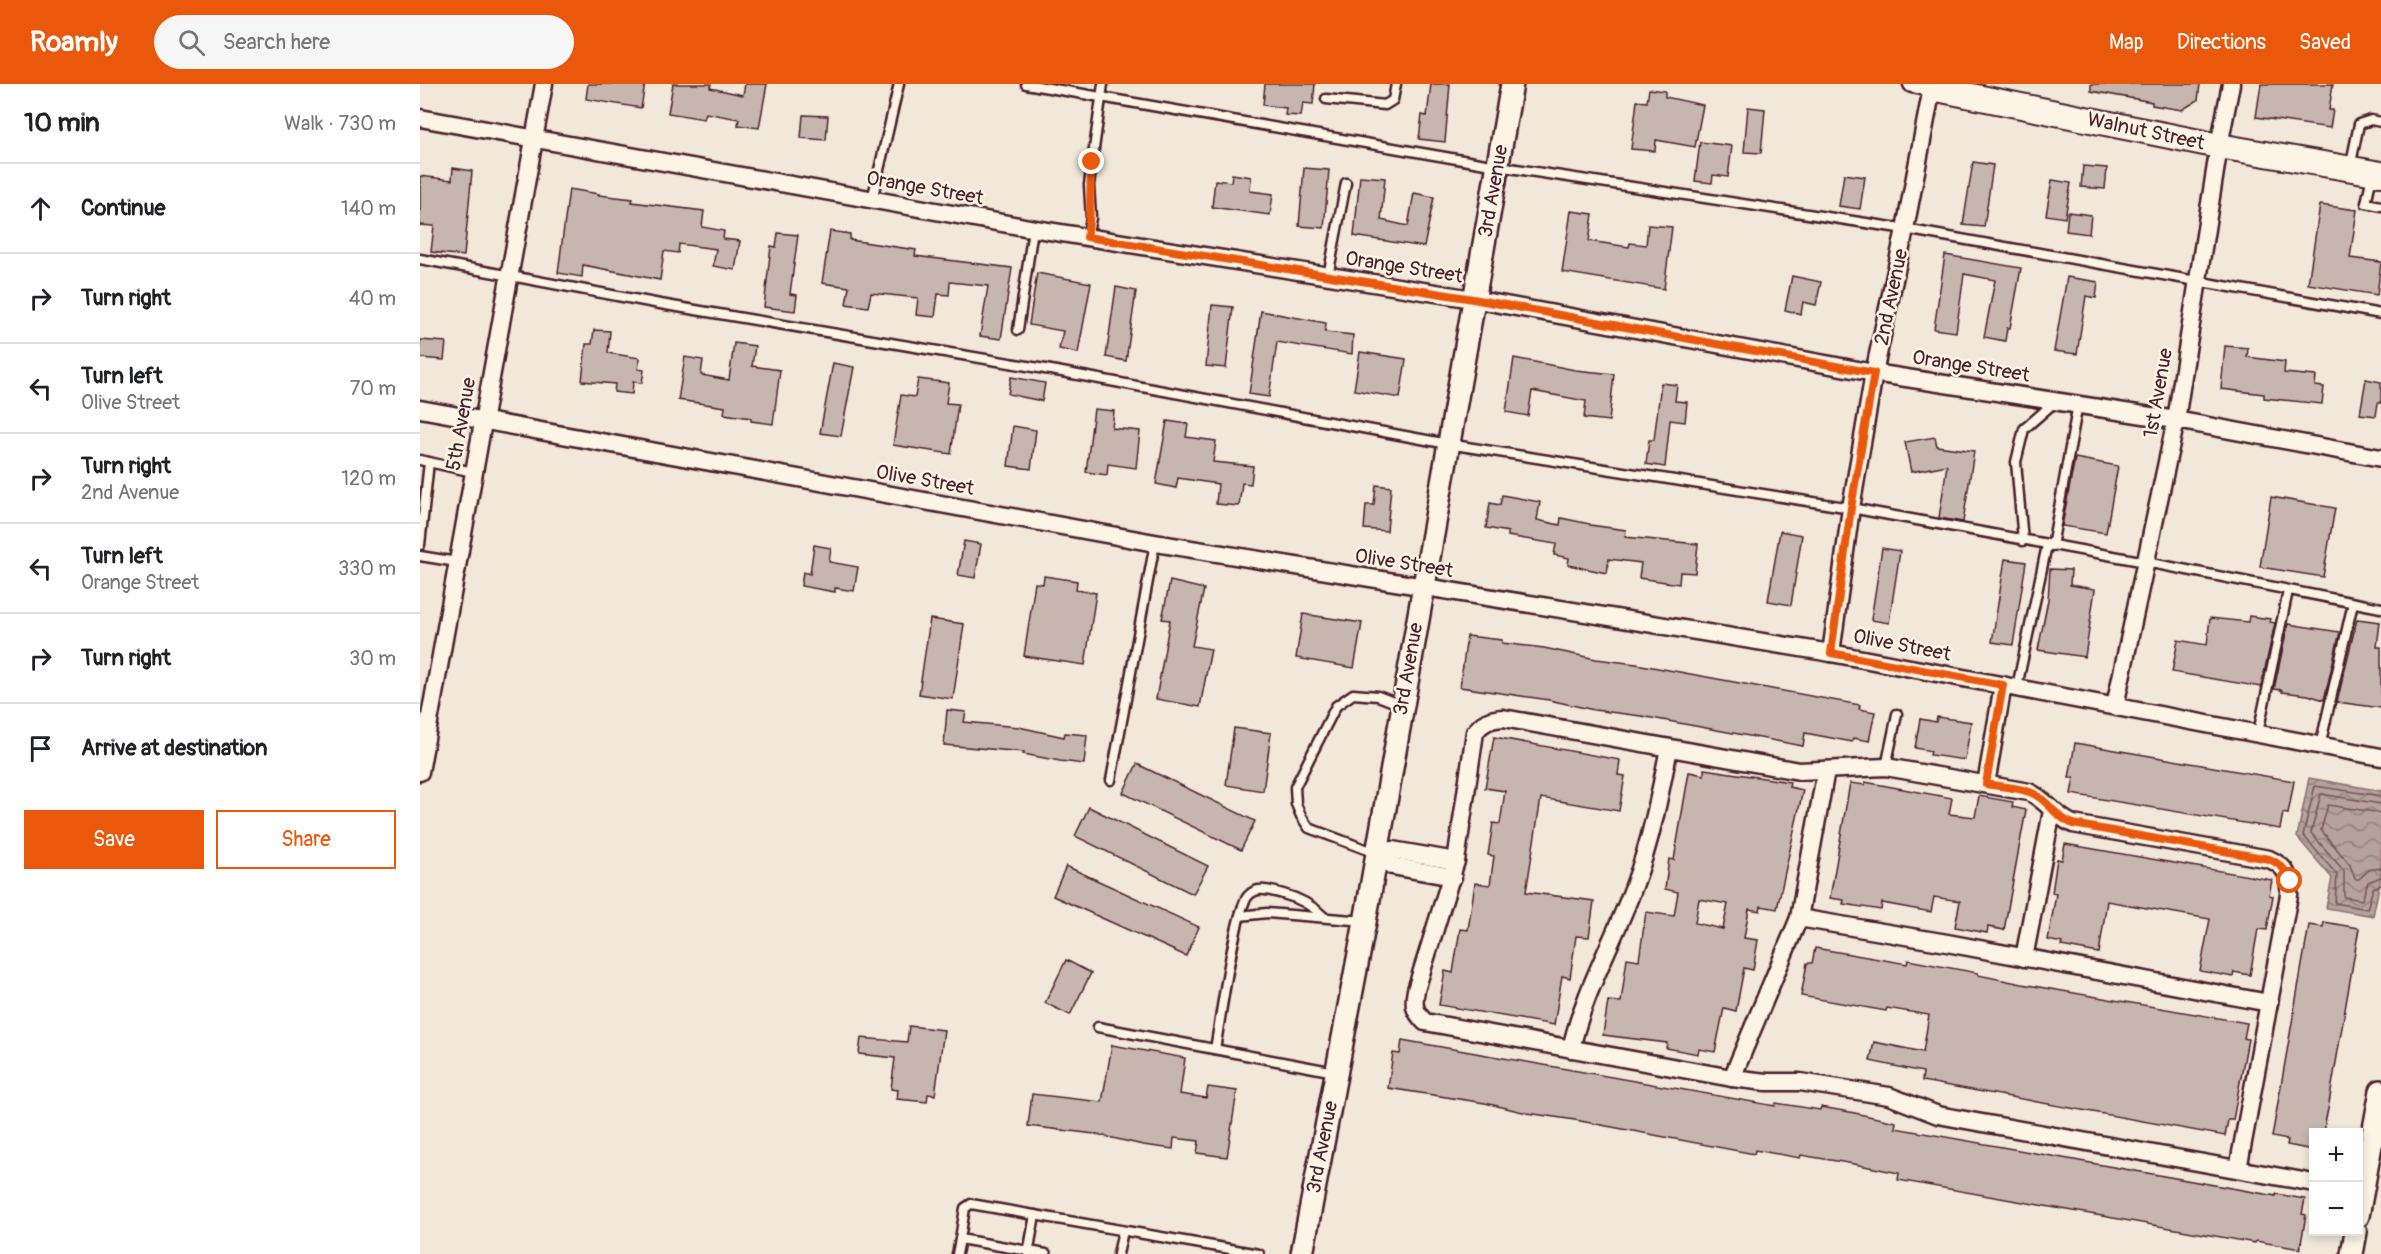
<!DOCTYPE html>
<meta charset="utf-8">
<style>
:root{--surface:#fff;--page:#f6f6f6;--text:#202124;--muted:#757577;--line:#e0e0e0;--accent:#ea580c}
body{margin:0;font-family:Pangolin,sans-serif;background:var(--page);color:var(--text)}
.controls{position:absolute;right:18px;bottom:18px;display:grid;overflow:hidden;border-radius:0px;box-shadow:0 3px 9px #0003}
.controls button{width:54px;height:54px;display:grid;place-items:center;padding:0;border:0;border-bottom:2px solid var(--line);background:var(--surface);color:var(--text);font:30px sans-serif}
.stop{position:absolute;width:18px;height:18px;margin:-14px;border:4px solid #ea580c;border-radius:50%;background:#fff}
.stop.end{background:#ea580c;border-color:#fff;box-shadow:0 2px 6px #0008}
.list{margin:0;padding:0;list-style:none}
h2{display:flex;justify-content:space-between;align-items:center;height:78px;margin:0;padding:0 24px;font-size:26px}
h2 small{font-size:20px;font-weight:400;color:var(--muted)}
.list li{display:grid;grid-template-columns:39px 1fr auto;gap:18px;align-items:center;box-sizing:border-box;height:90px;padding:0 24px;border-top:2px solid var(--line)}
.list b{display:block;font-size:22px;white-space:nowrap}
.list p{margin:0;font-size:20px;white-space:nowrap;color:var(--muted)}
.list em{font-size:20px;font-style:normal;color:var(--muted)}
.actions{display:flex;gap:12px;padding:18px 24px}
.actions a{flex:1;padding:14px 0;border:2px solid var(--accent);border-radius:0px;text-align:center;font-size:21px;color:var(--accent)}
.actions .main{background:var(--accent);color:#fff}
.icon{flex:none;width:33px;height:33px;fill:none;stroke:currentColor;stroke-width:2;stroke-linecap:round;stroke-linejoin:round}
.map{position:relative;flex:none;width:1961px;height:1170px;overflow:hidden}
header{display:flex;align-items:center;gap:36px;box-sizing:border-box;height:84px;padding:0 30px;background:var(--accent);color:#fff}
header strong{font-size:28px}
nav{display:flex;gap:33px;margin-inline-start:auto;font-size:21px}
.search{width:420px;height:54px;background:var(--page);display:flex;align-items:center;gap:15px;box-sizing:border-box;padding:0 21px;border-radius:33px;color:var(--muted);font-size:22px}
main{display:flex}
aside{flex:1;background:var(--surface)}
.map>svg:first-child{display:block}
.water{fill:url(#water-waves);stroke:#8b6d6f;stroke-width:1.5}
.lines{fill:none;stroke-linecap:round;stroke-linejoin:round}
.shore{stroke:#755358;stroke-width:1.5}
.building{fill:#c7b6af;stroke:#4a1f2b;stroke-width:1.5;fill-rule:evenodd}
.service-casing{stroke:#4a1f2b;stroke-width:13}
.minor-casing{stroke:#4a1f2b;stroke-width:21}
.tertiary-casing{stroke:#4a1f2b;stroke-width:26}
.secondary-casing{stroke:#4a1f2b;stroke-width:28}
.service{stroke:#fcf5e5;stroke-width:8}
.minor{stroke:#fcf5e5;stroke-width:16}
.tertiary{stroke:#fcf5e5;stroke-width:21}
.secondary{stroke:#fcf5e5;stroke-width:24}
.route{stroke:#ea580c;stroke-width:8}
.labels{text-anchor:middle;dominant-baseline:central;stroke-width:5;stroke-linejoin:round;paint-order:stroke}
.street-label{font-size:20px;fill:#4a1f2b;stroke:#fcf5e5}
</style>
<header>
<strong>Roamly</strong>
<div class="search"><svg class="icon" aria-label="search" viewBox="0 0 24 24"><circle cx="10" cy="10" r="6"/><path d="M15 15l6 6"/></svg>Search here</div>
<nav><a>Map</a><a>Directions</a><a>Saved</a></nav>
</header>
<main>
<aside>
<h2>10 min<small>Walk · 730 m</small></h2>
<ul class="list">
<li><svg class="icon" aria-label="ahead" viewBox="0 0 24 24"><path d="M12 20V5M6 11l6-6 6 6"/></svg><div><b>Continue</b></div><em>140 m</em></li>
<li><svg class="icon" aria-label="right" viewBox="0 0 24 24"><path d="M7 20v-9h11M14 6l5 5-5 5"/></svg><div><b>Turn right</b></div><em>40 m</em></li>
<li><svg class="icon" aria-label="left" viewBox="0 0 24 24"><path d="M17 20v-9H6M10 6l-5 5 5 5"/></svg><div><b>Turn left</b><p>Olive Street</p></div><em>70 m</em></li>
<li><svg class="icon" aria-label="right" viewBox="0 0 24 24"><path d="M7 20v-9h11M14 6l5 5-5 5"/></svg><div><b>Turn right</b><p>2nd Avenue</p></div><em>120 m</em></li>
<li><svg class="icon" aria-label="left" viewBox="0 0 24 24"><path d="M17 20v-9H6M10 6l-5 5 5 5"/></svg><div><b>Turn left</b><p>Orange Street</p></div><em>330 m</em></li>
<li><svg class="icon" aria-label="right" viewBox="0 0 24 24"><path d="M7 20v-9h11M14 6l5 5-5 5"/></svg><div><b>Turn right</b></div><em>30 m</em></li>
<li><svg class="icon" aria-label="arrive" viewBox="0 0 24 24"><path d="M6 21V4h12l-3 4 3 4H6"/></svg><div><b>Arrive at destination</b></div></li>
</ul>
<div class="actions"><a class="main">Save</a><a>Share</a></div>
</aside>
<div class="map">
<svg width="1961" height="1170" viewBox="0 0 1961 1170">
<defs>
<pattern id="water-waves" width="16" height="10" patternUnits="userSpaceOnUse" patternTransform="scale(1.5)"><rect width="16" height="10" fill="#b6a19c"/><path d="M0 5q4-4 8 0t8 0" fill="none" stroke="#96837f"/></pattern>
</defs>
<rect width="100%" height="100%" fill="#f1e8da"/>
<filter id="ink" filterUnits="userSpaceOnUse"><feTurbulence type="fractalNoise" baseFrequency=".0167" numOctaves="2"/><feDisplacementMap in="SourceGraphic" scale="12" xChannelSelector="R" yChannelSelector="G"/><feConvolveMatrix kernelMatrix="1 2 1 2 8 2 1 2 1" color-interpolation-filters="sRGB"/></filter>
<g filter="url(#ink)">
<polygon class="water" points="1889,694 1961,707 1961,793 1953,832 1906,824 1912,794 1877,753"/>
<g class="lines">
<g class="shore">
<polyline points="1961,712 1895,702 1883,751 1917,791 1915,819 1947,825 1953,804 1961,801"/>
<polyline points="1961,720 1901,710 1891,749 1924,787 1924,813 1942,816 1948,798 1961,793"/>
<polyline points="1961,729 1908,721 1901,746 1930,781 1935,795 1939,795 1949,786 1961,784"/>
</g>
</g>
<g class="building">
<polygon points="168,0 225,0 221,24 166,15"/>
<polygon points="253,0 291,0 290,4 323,11 325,0 347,0 339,44 318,41 319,35 286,29 284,35 248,29"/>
<polygon points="845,0 895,0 893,20 883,19 881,32 865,31 866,24 843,21"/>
<polygon points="1011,0 1030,0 1025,58 999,55 1002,31 1007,32"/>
<polygon points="1671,0 1780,0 1778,16 1762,26 1732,21 1732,18 1671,7"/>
<polygon points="1841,0 1913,0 1909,26 1913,26 1910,44 1836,33"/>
<polygon points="1229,5 1245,7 1245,13 1283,21 1275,63 1236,56 1235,67 1211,65 1217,17 1227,18"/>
<polygon points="1328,23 1345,25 1341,69 1324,68"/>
<polygon points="383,31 408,32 406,56 381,54"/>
<polygon points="1280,58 1312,62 1308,93 1293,91 1292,99 1275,97"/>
<polygon points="1553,78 1573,81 1564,143 1543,141"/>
<polygon points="1663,82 1687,84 1685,105 1661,103"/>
<polygon points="33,84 52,87 44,172 11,168 14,142 0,141 0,92 32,96"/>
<polygon points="884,84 909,86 904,144 879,142"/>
<polygon points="812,90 831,93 830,107 853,110 850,131 792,123 795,96 811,98"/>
<polygon points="1424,90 1445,93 1440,125 1419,122"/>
<polygon points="940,92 965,94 961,136 988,142 994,109 1014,113 1004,163 934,152"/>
<polygon points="1632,96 1651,99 1645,134 1626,131"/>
<polygon points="149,105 179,110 178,111 213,115 212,118 284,127 282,143 304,147 303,155 320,157 315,186 293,182 296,165 259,160 258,169 244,167 240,196 163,181 162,193 138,189"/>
<polygon points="1900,121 1937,126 1930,174 1961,178 1957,211 1888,200"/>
<polygon points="1151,127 1173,130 1169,157 1209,163 1210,159 1226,161 1228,141 1252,143 1244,205 1142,188"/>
<polygon points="1648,128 1671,131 1669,150 1646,147"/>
<polygon points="410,147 430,150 430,156 496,166 495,172 592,184 581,255 560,252 568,202 530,198 529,211 518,210 515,233 496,231 498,214 451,209 448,223 426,220 429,203 402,199"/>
<polygon points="358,149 378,151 370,210 377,211 375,227 344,223 351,162 356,163"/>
<polygon points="1525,171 1601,184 1590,244 1587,244 1585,257 1564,253 1575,196 1544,190 1536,248 1514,245"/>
<polygon points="617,189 671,199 658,269 639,265 643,247 609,241"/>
<polygon points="1372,192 1401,198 1396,221 1383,218 1381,230 1365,226"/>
<polygon points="1647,193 1678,198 1676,214 1666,212 1657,270 1634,267"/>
<polygon points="696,203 716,207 706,277 686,273"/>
<polygon points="792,221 813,223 806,284 786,282"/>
<polygon points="841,227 906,239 905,248 933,251 932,270 857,258 849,313 829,310"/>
<polygon points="174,246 190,247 188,269 220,274 218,285 224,286 222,299 213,298 212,310 194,308 195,300 162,297 166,260 172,260"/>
<polygon points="0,256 26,258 24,276 0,274"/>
<polygon points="314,259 335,262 332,282 360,286 353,340 331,337 331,334 304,330 305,323 258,316 265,273 283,276 281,291 309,296"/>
<polygon points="1805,262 1828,264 1827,273 1865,278 1864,289 1896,292 1895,302 1904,303 1902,320 1844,314 1844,310 1801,305"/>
<polygon points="940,268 986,275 980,314 934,306"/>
<polygon points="1094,274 1155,286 1194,290 1189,337 1164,334 1166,317 1112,307 1108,332 1086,328"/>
<polygon points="413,279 434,283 421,352 400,349"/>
<polygon points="591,293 625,299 622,317 588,310"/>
<polygon points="498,295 529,299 526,319 538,320 531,370 473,361 481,311 495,313"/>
<polygon points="1946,295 1961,298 1961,319 1958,319 1956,332 1940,330"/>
<polygon points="1241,299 1257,301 1255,317 1267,318 1265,338 1250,336 1245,383 1226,380 1229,356 1234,356"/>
<polygon points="674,325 694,327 692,344 720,347 716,384 688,380 687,391 666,388"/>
<polygon points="747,337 768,340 766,353 796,357 793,378 833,382 831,400 822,399 819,422 796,420 798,400 758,394 756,404 736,400"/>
<polygon points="593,342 616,346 611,385 588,382"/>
<polygon points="1515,353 1517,362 1554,367 1543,438 1519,434 1527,381 1491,388 1485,358"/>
<polygon points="1655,374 1698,382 1686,449 1642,442"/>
<polygon points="956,401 971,403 967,447 944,445 946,421 954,421"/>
<polygon points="1082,411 1120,418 1117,436 1140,441 1141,434 1170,440 1170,441 1206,446 1205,453 1278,460 1275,489 1260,488 1259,500 1219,494 1221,479 1189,475 1187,489 1148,481 1149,474 1134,471 1136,460 1088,452 1088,448 1066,444 1070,419 1080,421"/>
<polygon points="1851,413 1915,424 1903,493 1840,483"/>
<polygon points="1360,447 1382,451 1371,521 1348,517"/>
<polygon points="544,457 561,460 555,494 538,491"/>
<polygon points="394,461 411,464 409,478 438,483 434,507 415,504 415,508 381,502 383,488 390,490"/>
<polygon points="1462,464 1480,467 1469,539 1451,536"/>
<polygon points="1585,475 1606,478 1593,561 1572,558"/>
<polygon points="1630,485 1651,486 1650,501 1675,505 1665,573 1618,566 1628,516"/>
<polygon points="624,492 657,497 656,506 676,509 665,581 604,572 615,499 623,500"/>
<polygon points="750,497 784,505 772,562 791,565 780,623 736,615 750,536 742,535"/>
<polygon points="883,530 942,539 934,584 876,574"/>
<polygon points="1829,532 1850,535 1850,538 1855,539 1841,603 1752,588 1758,556 1787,561 1790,534 1828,538"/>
<polygon points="510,535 544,540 533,615 499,610"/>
<polygon points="1937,535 1960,538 1957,563 1961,563 1961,624 1917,618"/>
<polygon points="1868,540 1920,548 1904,616 1888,611 1862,608 1862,606 1854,605"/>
<polygon points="1047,552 1082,556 1082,559 1124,564 1176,575 1216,580 1440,621 1439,625 1455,628 1449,657 1433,654 1432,658 1385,649 1383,662 1221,632 1174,626 1129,616 1040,603"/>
<polygon points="527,626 546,628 544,638 599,643 644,653 645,649 667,651 664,680 640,677 603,670 604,668 524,661"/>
<polygon points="1517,633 1551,638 1545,676 1510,671 1511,667 1495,664 1500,635 1516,638"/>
<polygon points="814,644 851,649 843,707 806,701"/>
<polygon points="1074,653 1200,676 1198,691 1205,692 1199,727 1121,714 1106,808 1174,817 1169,853 1156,852 1150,894 1142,892 1134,941 1019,921 1025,887 1033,889 1040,845 1048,846 1055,799 1070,801 1074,772 1068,771 1073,739 1080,740 1085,707 1065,704"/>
<polygon points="1655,659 1874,697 1868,730 1863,729 1860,745 1651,710 1654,694 1649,694"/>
<polygon points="717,680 835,737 821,766 703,709"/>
<path d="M1284 685 1370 698 1369 703 1383 706 1357 825 1341 822 1340 827 1329 825 1324 854 1338 856 1333 886 1324 884 1316 927 1304 924 1295 968 1279 965 1278 970 1246 964 1247 959 1183 951 1188 917 1201 918 1207 874 1219 876 1226 828 1254 832 1258 808 1245 805 1249 775 1254 776 1269 688 1284 691ZM1279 815 1308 820 1303 845 1275 839Z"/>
<polygon points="1445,698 1532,714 1529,730 1555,733 1559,712 1593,718 1592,723 1606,726 1584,846 1568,843 1567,849 1535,843 1540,817 1514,813 1511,828 1462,819 1461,826 1423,820 1424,816 1410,814 1430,699 1445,701"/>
<polygon points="669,723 788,782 773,810 655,752"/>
<polygon points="1645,760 1852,796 1849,811 1853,812 1847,846 1838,845 1830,891 1814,888 1813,893 1780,887 1790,835 1721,823 1687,817 1679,869 1641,862 1642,859 1628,856 1636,810 1632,809 1637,775 1642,776"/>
<polygon points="646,782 779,843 766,872 633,812"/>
<polygon points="1904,838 1939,844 1908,1025 1903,1048 1893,1048 1893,1066 1867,1061 1868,1056 1852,1053 1889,841 1903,843"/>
<polygon points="1395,864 1487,880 1488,876 1558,889 1558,891 1602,900 1827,939 1824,954 1828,955 1813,1036 1808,1036 1805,1052 1502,997 1503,988 1450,977 1454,958 1503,968 1509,931 1467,924 1466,927 1381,912 1387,879 1392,879"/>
<polygon points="646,876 671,889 650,931 625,919"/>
<polygon points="489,942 524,946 515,1011 508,1010 507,1018 477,1015 478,1006 471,1005 475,974 439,970 441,954 487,958"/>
<polygon points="982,956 1355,1022 1356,1019 1400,1026 1401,1023 1430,1028 1476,1038 1475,1044 1856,1112 1856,1110 1885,1115 1882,1130 1886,1131 1880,1165 1836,1157 1835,1159 1478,1096 1479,1089 1434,1080 1381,1071 1380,1074 1335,1066 1334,1070 1155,1036 1107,1029 1065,1019 968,1004 973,969 980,970"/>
<polygon points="692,961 765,974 760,1010 786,1014 788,1003 817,1007 807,1073 777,1069 779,1057 754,1054 753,1065 723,1061 675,1050 608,1042 612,1010 682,1018"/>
</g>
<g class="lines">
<g class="service-casing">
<g id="service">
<polyline points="606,0 1077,82 1485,145 1961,230"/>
<polyline points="906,15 965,21 973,16 976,0"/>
<polyline points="1930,84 1939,40 1951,36 1961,38"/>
<polyline points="1952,92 1946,119 1961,122"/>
<polyline points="452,116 479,0"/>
<polyline points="667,154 671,134 669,101 683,0"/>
<polyline points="0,175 240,220 631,286 1028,360 1431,424 1726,478 1961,524"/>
<polyline points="908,192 926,99"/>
<polyline points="598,246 613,145"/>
<polyline points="0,376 53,388"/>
<polyline points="1603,457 1596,378 1604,345 1636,317"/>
<polyline points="0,461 9,378"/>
<polyline points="1632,462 1658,320"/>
<polyline points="0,472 37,478"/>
<polyline points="1597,603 1627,461"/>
<polyline points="1838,649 1868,507"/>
<polyline points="1900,662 1933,519"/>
<polyline points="1466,683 1477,630"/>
<polyline points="691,696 735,459"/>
<polyline points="956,769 889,744 881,732 876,720 875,703 916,622 933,610 958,612 981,621"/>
<polyline points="820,832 847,829 945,837"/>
<polyline points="678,943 915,988"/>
<path d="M795 965C800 939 815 826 828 812 837 801 851 807 863 810 878 814 891 820 903 832"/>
<polyline points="540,1155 545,1124 551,1120 839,1170"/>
<polyline points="537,1170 540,1155 626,1170"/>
<polyline points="608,1170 615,1131"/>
<polyline points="698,1170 703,1147"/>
</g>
</g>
<g class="minor-casing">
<g id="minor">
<polyline points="0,34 610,144 1053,215 1454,289 1756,336 1961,374"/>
<polyline points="0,325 735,459 1411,569 1961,673"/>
<polyline points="1411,569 1431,424 1454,289 1485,145 1512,4 1492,0"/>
<polyline points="1695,622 1756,336 1799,62 1811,0"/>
<polyline points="0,688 124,0"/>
<polyline points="1566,700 1583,601"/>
<polyline points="957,769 972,782 1033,793"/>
<polyline points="957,769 972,766 1036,777"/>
<polyline points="1379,834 1527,859 1849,919"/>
<polyline points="1604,874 1632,727"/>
<path d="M1151 965C1164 907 1194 857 1214 802 1231 757 1240 710 1249 664"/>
<polyline points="1312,994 1379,834 1406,686"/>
<path d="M1818 1085 1869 811C1870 792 1867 783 1849 775L1653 740C1634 732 1627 716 1609 708L1466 683 1379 687 1083 634C1070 635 1063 638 1055 648L1036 777 996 906C993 921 994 927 1005 938L1312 994 1346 998H1380L1469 1012 1518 1031 1894 1099"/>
</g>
</g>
<g class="tertiary-casing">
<g id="tertiary">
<polyline points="1938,1132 1961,1007"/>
<polyline points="882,1170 945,838 1092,0"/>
<polyline points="1932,1170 1936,1148"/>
</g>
</g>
<g class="secondary-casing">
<polyline id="secondary" points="1513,0 1512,4 1799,62 1961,90"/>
</g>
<use href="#service" class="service"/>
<use href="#minor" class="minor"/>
<use href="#tertiary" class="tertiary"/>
<use href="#secondary" class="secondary"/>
</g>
</g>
<g class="lines" filter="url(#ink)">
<path class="route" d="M672 78C669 103 672 128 667 153L1053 215 1454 289 1431 424 1411 569 1583 601 1566 700C1581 703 1603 703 1616 711 1632 721 1633 731 1653 740L1849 775C1860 780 1866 785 1870 797"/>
</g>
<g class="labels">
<g class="street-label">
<text transform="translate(1726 47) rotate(12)">Walnut Street</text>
<text transform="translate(505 104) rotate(10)">Orange Street</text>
<text transform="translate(1073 107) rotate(-80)">3rd Avenue</text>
<text transform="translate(984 183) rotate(9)">Orange Street</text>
<text transform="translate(1471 213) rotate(-78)">2nd Avenue</text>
<text transform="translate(1551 282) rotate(9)">Orange Street</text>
<text transform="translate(1738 309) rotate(-80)">1st Avenue</text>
<text transform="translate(41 340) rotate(-80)">5th Avenue</text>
<text transform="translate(505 396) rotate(10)">Olive Street</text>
<text transform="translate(984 479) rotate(9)">Olive Street</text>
<text transform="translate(1482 561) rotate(11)">Olive Street</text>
<text transform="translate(988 585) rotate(-80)">3rd Avenue</text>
<text transform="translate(902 1063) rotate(-79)">3rd Avenue</text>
</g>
</g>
</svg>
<div class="controls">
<button>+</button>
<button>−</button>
</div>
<div class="stop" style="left:1870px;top:797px"></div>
<div class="stop end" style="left:672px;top:78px"></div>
</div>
</main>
